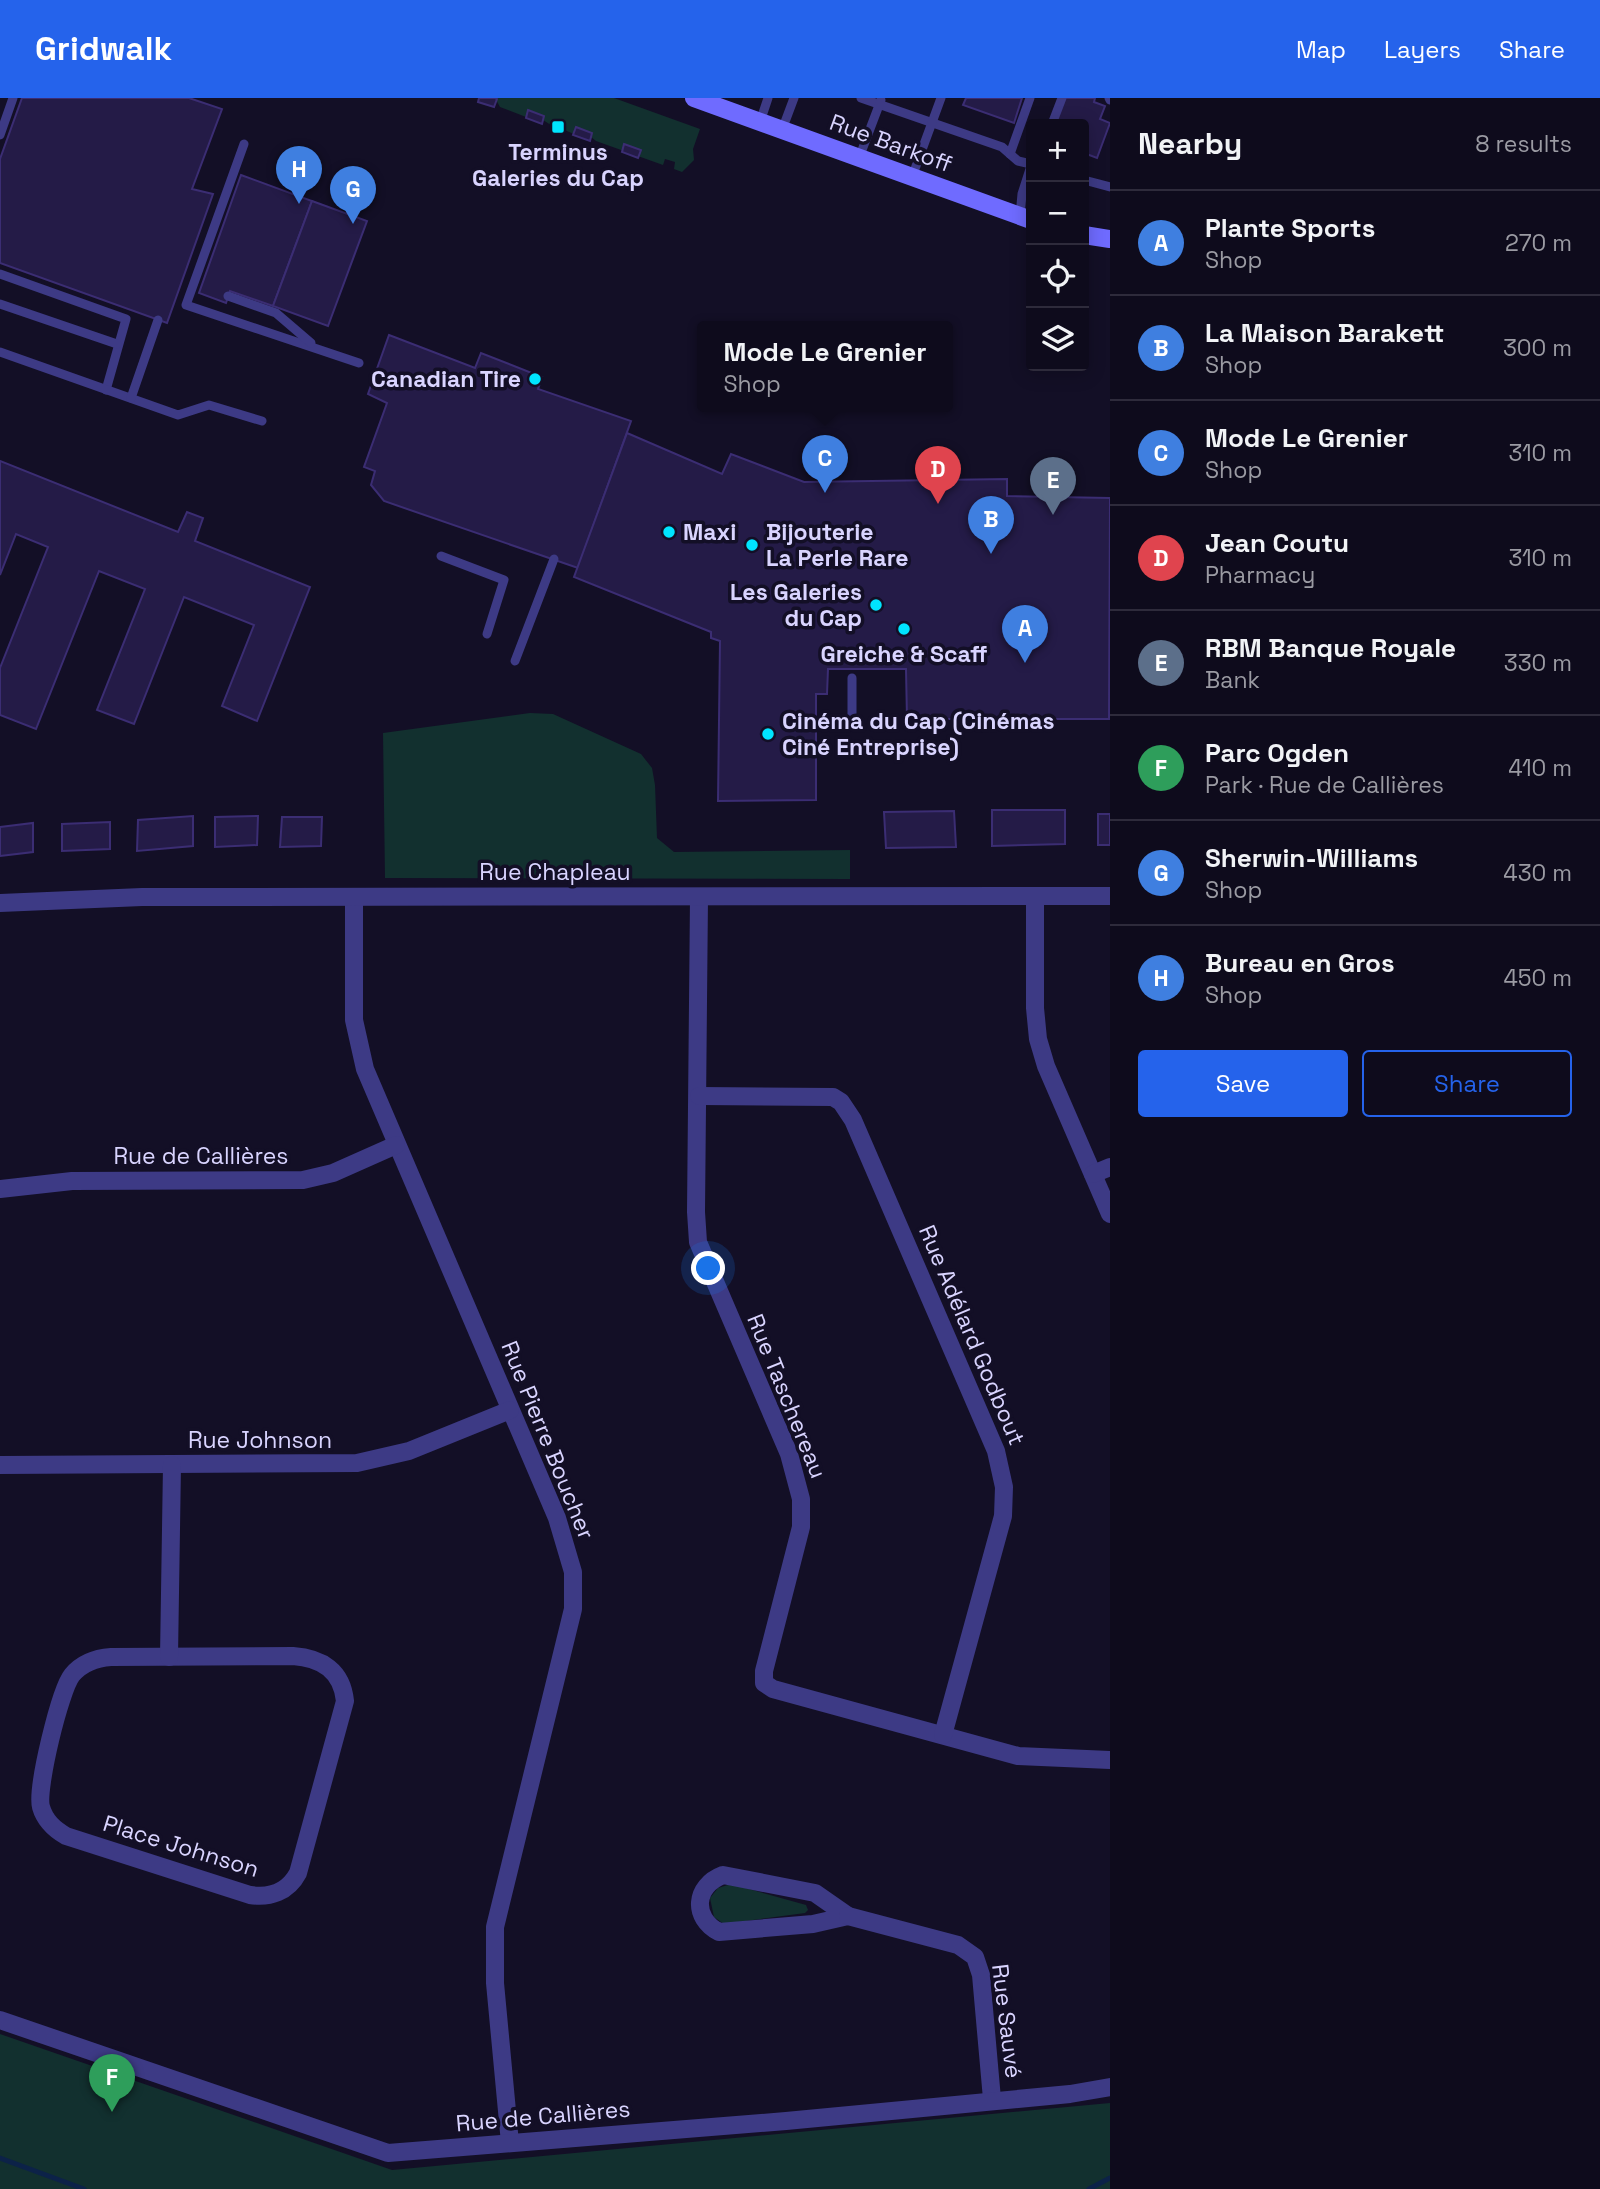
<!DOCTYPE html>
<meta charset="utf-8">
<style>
:root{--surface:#0e0b1c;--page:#1c1929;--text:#f1f3f6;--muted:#9b9ba3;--line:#2e2b3b;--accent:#2563eb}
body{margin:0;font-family:"Space Grotesk",sans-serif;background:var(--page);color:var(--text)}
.controls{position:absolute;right:21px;top:21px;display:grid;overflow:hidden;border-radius:7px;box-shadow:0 4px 18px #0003}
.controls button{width:63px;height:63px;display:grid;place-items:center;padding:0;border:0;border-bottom:2px solid var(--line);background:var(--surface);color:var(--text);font:35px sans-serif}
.you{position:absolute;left:709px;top:1171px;width:24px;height:24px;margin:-18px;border:5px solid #fff;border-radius:50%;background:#1a73e8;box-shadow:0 0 0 10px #1a73e833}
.badge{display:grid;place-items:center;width:46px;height:46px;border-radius:50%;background:var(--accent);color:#fff;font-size:23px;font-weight:700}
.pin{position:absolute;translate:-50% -58px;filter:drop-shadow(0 2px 4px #0008)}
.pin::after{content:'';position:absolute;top:37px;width:24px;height:21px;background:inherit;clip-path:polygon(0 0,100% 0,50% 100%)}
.popup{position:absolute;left:697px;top:223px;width:256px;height:91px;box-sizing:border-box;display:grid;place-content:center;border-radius:7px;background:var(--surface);filter:drop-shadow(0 2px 5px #0005);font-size:23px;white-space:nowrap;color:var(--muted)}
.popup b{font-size:26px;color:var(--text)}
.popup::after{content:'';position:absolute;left:50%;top:100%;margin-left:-14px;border:14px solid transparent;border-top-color:var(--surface)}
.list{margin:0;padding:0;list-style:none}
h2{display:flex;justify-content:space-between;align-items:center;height:91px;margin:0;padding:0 28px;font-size:30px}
h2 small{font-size:23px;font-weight:400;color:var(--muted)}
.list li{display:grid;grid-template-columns:46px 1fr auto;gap:21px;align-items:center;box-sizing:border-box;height:105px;padding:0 28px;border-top:2px solid var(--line)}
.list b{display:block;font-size:26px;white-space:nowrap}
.list p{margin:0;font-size:23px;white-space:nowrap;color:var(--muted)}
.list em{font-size:23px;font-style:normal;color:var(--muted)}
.actions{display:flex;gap:14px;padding:21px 28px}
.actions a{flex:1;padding:16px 0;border:2px solid var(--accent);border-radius:7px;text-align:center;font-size:24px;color:var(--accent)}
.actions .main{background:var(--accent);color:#fff}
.icon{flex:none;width:38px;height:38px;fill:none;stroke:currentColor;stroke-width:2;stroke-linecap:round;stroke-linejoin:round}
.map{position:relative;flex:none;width:1110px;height:2091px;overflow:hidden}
header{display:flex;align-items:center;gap:42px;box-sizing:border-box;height:98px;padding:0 35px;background:var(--accent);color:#fff}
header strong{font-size:33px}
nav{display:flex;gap:38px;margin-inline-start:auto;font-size:24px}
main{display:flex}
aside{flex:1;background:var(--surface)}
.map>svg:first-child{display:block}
.green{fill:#12302f}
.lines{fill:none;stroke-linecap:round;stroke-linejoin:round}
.stream{stroke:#0c2248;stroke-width:5}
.building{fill:#241b47;stroke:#3b2d73;stroke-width:2}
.lane{stroke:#3d3a85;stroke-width:9}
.street{stroke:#3d3a85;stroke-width:18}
.secondary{stroke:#6f6bff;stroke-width:18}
.poi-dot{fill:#00e5ff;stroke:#130f26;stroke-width:2.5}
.labels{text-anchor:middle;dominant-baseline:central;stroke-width:7;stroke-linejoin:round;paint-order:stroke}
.street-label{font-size:23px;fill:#d9d4ff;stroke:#130f26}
.poi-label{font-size:23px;font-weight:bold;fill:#d9d4ff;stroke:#130f26;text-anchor:start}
</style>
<header>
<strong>Gridwalk</strong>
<nav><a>Map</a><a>Layers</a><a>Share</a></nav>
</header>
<main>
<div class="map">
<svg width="1110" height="2091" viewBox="0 0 1110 2091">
<rect width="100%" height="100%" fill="#130f26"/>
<g class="green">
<polygon points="495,0 614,0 700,31 693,51 694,62 682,74 674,71 675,64 665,61 663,67 596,43 591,39 592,35 576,30 574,36 562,31 564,26 556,23 554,29 543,22 544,18 529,12 526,19 500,9"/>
<polygon points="530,615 553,616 641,656 652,670 655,687 657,740 674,754 850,752 850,781 385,780 383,635"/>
<polygon points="731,1786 806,1807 808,1812 805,1815 724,1826 714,1819 710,1800 718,1790"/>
<polygon points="0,1936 392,2072 1110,2005 1110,2091 0,2091"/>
</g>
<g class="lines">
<g class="stream">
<polyline points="0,2060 84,2091"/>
<polyline points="1089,2091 1110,2080"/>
</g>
</g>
<g class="building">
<polygon points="22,0 189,0 222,11 192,91 213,96 167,225 0,165 0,61"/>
<polygon points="479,0 495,0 497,1 494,9 478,4"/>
<polygon points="966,0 1022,0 1014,25 963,7"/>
<polygon points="1064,0 1095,0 1094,4 1105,8 1100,21 1110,25 1097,60 1084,55 1084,26 1055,26"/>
<polygon points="528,12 544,18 542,26 526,20"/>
<polygon points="576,29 592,35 590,43 573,37"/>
<polygon points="624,46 641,52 638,60 622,54"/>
<polygon points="241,77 312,103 273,208 230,193 226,205 199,195"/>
<polygon points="312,103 367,123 328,228 273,208"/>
<polygon points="389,237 475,270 481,255 542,279 538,291 631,323 578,470 384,403 371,387 375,373 364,369 387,305 368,296"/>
<polygon points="627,335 722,376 731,356 804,384 1007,381 1007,398 1110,400 1109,621 907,621 906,571 828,571 827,596 816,596 816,702 718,703 720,543 711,540 711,534 574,479"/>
<polygon points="0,363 178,434 187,414 203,420 195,443 310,489 257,623 222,608 254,527 184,499 134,626 97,612 145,491 99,473 36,631 0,617 0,570 48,449 16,436 0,477"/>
<polygon points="992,712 1065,712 1065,746 992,748"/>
<polygon points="954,713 956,749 886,750 884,714"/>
<rect x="1098" y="716" width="12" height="31"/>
<polygon points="193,718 193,748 137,753 138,722"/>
<polygon points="258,718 257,747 215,749 215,719"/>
<polygon points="282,719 322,719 321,748 280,749"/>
<polygon points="110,724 110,751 62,753 62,726"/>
<polygon points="33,725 33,754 0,758 0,729"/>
</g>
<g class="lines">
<g class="lane">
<polyline points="861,0 1002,49 1018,63 1031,66"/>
<polyline points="1109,0 1110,2"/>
<polyline points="760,24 768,0"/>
<polyline points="1052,26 1062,0"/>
<polyline points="782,32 794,0"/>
<polyline points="0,37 13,0"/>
<polyline points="244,46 186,207 359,265"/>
<polyline points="1010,56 1030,0"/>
<polyline points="859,60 881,2"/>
<polyline points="912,79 941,0"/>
<polyline points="1084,82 1110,89"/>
<polyline points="1020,118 1022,96 1031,68"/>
<polyline points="0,176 126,221 106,292"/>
<polyline points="228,198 276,215 311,245"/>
<polyline points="0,206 117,246"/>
<polyline points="0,254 178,317 209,307 262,323"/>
<polyline points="131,300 158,222"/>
<polyline points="441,458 504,482 487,536"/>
<polyline points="515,563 554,461"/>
<polyline points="852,580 852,624"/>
</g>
<g class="street">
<polyline points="1035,798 1035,910 1038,941 1046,968 1110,1116"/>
<polyline points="354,799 354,922 365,971 557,1420 573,1474 573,1511 495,1829 495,1885 510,2045"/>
<polyline points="699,799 696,1114 698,1144 789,1356 801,1401 801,1429 764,1573 764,1585 773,1591 1018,1658 1110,1662"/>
<polyline points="0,805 142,799 1110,798"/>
<polyline points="699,998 833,999 841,1004 853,1022 996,1353 1004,1389 1003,1418 943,1637"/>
<polyline points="1093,1076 1110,1069"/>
<polyline points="0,1091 72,1083 303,1082 333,1075 396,1047"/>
<polyline points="0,1367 357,1365 409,1353 510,1312"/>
<path d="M293 1558C322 1560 342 1573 345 1603L298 1775C288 1794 270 1800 250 1797L66 1738C54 1731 45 1723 41 1709 36 1691 60 1592 72 1577 82 1565 96 1560 111 1559Z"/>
<polyline points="169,1559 172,1367"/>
<path d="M723 1777 815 1795 848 1818 813 1826 719 1834C692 1820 694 1788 723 1777Z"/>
<polyline points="848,1818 958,1847 975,1859 981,1877 992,2001"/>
<polyline points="0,1922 388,2055 786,2023 1070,1996 1110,1989"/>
</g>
<g class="secondary">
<polyline points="694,0 1031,122"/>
<polyline points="1084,137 1110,141"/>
</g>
</g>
<g class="poi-dot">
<rect x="551" y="22" width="14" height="14" rx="3.5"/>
<circle cx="535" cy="281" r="7"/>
<circle cx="669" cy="434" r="7"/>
<circle cx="752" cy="447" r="7"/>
<circle cx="876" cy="507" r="7"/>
<circle cx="904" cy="531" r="7"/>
<circle cx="768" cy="636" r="7"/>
</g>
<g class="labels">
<g class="street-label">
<text transform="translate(891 45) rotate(20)">Rue Barkoff</text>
<text x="555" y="774">Rue Chapleau</text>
<text x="201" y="1058">Rue de Callières</text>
<text transform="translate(972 1237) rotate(67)">Rue Adélard Godbout</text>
<text transform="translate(787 1298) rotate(68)">Rue Taschereau</text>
<text x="260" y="1342">Rue Johnson</text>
<text transform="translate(548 1342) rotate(68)">Rue Pierre Boucher</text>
<text transform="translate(181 1748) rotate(17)">Place Johnson</text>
<text transform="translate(1007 1923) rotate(83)">Rue Sauvé</text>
<text transform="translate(543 2018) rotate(-5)">Rue de Callières</text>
</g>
<g class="poi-label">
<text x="558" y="54" text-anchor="middle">Terminus<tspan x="558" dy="26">Galeries du Cap</tspan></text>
<text x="521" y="281" text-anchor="end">Canadian Tire</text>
<text x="683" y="434">Maxi</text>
<text x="766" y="434">Bijouterie<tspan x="766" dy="26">La Perle Rare</tspan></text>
<text x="862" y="494" text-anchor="end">Les Galeries<tspan x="862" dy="26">du Cap</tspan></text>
<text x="904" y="556" text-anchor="middle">Greiche &amp; Scaff</text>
<text x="782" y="623">Cinéma du Cap (Cinémas<tspan x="782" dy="26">Ciné Entreprise)</tspan></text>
</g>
</g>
</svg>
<div class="controls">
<button>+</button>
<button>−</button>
<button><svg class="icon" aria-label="locate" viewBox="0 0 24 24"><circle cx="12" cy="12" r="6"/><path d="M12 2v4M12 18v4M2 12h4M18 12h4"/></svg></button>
<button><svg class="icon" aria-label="layers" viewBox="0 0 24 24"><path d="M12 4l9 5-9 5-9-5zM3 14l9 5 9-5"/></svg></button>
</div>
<div class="you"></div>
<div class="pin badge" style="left:1025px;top:565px;background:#3f7fe0">A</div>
<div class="pin badge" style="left:991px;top:456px;background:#3f7fe0">B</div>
<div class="pin badge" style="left:825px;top:395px;background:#3f7fe0">C</div>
<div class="popup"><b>Mode Le Grenier</b>Shop</div>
<div class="pin badge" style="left:938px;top:406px;background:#e0444e">D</div>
<div class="pin badge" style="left:1053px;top:417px;background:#5c6f8a">E</div>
<div class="pin badge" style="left:112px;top:2014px;background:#2e9e5b">F</div>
<div class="pin badge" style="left:353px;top:126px;background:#3f7fe0">G</div>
<div class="pin badge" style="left:299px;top:106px;background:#3f7fe0">H</div>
</div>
<aside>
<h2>Nearby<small>8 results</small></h2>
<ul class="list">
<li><span class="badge" style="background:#3f7fe0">A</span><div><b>Plante Sports</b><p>Shop</p></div><em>270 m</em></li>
<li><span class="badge" style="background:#3f7fe0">B</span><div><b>La Maison Barakett</b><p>Shop</p></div><em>300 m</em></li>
<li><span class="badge" style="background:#3f7fe0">C</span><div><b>Mode Le Grenier</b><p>Shop</p></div><em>310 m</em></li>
<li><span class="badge" style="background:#e0444e">D</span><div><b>Jean Coutu</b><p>Pharmacy</p></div><em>310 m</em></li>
<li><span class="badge" style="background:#5c6f8a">E</span><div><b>RBM Banque Royale</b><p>Bank</p></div><em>330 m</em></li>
<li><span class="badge" style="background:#2e9e5b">F</span><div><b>Parc Ogden</b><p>Park · Rue de Callières</p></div><em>410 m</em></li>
<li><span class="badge" style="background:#3f7fe0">G</span><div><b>Sherwin-Williams</b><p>Shop</p></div><em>430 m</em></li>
<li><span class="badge" style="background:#3f7fe0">H</span><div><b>Bureau en Gros</b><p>Shop</p></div><em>450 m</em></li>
</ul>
<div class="actions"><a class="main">Save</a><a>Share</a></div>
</aside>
</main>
